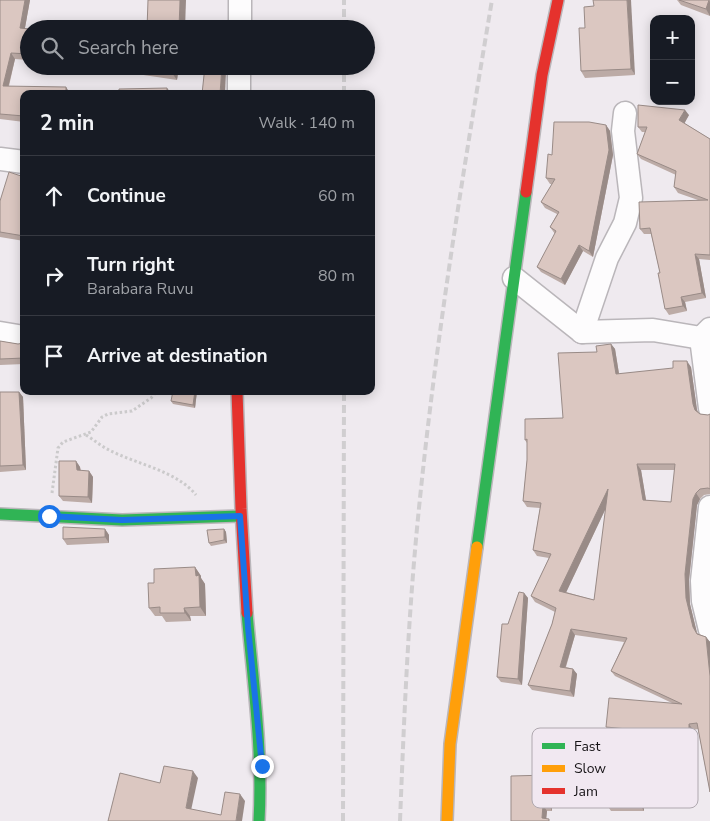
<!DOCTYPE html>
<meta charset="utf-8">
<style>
:root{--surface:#171b24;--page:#20242c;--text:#f1f3f6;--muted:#9ea1a6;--line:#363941}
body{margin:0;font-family:"Nunito Sans",sans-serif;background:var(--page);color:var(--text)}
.controls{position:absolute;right:15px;top:15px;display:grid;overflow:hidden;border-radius:10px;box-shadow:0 2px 12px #0003}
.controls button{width:45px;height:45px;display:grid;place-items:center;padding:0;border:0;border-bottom:1px solid var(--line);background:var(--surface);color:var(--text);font:25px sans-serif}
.stop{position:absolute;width:15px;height:15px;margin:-11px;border:4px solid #1a73e8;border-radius:50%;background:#fff}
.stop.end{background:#1a73e8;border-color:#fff;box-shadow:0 1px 5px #0008}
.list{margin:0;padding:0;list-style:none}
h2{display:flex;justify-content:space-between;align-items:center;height:65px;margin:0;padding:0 20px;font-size:21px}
h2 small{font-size:16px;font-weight:400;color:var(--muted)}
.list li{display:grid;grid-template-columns:32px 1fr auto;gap:15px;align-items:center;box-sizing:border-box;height:80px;padding:0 20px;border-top:1px solid var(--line)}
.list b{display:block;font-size:19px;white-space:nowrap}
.list p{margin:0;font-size:16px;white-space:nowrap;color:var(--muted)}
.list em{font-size:16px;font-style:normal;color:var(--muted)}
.icon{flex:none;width:28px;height:28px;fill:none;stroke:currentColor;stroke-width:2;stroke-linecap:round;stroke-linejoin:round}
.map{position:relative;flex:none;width:710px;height:821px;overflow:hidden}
.search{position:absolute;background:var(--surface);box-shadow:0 2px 12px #0003;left:20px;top:20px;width:355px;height:55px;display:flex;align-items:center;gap:12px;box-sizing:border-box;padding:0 18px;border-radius:28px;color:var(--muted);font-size:19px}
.panel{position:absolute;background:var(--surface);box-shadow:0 2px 12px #0003;left:20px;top:90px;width:355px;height:305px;border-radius:10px}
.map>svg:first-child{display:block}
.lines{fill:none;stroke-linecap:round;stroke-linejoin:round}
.street-casing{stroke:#bab6ba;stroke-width:25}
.fast-casing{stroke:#bab6ba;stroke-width:14}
.slow-casing{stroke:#bab6ba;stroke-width:14}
.jam-casing{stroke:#bab6ba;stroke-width:14}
.path{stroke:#cbcacb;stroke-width:3;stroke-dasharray:2.5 2.5;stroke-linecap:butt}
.street{stroke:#fdfcfd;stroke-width:22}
.fast{stroke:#30b455;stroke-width:11}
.slow{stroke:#ff9f0a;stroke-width:11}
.jam{stroke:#e5322d;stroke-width:11}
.rail{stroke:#d0ced0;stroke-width:4;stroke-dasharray:8 4;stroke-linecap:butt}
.wall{fill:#bcaba6;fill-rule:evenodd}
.shaded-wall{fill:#998b87}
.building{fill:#dbc7c1;stroke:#998b87;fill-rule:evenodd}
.route{stroke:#1a73e8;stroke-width:6}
.key{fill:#f1e8f1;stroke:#afa8af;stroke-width:1}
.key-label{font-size:14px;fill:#161316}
</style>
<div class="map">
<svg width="710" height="821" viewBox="0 0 710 821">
<rect width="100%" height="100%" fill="#efeaef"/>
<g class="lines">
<g class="street-casing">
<g id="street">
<polyline points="240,29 240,0"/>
<polyline points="239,94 239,66"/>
<polyline points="0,159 24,162"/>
<polyline points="514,278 582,332 653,330 701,338 710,329"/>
<polyline points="582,332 607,258 625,223 631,198 623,131 625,113"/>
<polyline points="0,333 24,337"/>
<polyline points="701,338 710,408"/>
<polyline points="710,507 702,581 703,601 710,630"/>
</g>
</g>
<g class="fast-casing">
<g id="fast">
<polyline points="0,514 122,520 240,516"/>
<polyline points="477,547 526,192"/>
<path d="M247 613C253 682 263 751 259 821"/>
</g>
</g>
<g class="slow-casing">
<polyline id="slow" points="447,821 450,744 477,547"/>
</g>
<g class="jam-casing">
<g id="jam">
<polyline points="526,192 542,75 558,0"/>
<polyline points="237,391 241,509 247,613"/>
</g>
</g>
<g class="path">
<path d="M86 435C94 440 101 446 109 450 136 464 177 471 196 495"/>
<polyline points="52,493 58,448 63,442 91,432 102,417 108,414 132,411 151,398 157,391"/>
</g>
<use href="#street" class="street"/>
<use href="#fast" class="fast"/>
<use href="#slow" class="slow"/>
<use href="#jam" class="jam"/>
<g class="rail">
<polyline points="344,29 344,0"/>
<polyline points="344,94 344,66"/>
<polyline points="343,821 344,391"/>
<path d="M400 821C404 720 408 619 418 518 435 344 463 172 492 0"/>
</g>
</g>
<g class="wall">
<polygon points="0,0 30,0 25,28 29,29 29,60 15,59 9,86 70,93 24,94 24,122 0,119"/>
<polygon points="677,0 710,0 710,16 681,5"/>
<polygon points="594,6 635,75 585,78 581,71 585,28"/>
<polygon points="125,66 179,66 177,80 130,73"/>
<polygon points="689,115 684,123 710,139 710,260 699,259 706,298 685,302 687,311 669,315 665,309 660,273 651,234 644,234 640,229 698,200 678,193 674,187 676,175 641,159 637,154 645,132 642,132 638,127"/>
<polygon points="606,125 610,131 613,155 593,257 583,251 565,285 541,272 537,267 555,234 550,227 557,214 545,208 541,202 552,184 550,184 546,178"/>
<polygon points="24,177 24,241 0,237 0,201"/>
<polygon points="0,341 18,344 24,343 24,364 0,365"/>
<path d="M611 344 615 349 619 374 691 367 697 410 700 414 708 415 710 414V494L704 495 700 499 697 505 689 580 690 604 697 633 706 637 710 642V792L698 729 693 730V736L663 738 610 733 606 727 672 703 615 676 611 671 624 642 575 635 566 667 573 669 577 674 574 697 532 690 528 685 552 624 555 612 535 602 531 596 549 558 537 556 533 550 540 508 527 507 523 501 527 460V443L525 440 563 418 597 352ZM641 470H675L671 502 646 500ZM606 508 594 600 566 592Z"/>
<polygon points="197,391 195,408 173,404 171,401"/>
<polygon points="0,392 19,392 23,397 26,470 0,472"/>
<polygon points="76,461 80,467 81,471 89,471 93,477 92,503 63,501 59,496"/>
<polygon points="105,529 109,535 109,543 67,545 63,539"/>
<polygon points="224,529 226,532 227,543 211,546 209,543"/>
<polygon points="195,567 201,576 201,578 205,584 206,616 190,616 191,621 166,622 162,616 155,616 149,608 154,583"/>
<polygon points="524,593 528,598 522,685 501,682 497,677 508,624"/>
<polygon points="596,752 594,787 564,786 560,780"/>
<polygon points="655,774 654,775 692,781 691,805 644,805 644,811 611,811 607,805"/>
<polygon points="552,780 552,811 547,811 546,819 511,821"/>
</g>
<g class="shaded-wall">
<polygon points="25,0 30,0 24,33 20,28"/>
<polygon points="180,0 186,0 185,29 179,29"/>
<polygon points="627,0 631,0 635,75 631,69"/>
<polygon points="709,0 710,2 710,16 706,9"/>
<polygon points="11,53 15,59 7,92 3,86"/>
<polygon points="173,66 179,66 177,80 172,73"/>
<polygon points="222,66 226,71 225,94 220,94"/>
<polygon points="66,87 70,93 70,94 66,94"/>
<polygon points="167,88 171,93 171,94 167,94"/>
<polygon points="685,110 689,115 683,126 679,120"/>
<polygon points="606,125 610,131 613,155 593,257 589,251"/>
<polygon points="579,245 583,251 565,285 561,279"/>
<polygon points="695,254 699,259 706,298 702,293"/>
<polygon points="681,297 685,302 687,311 683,306"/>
<polygon points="611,344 615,349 620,380 616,374"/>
<polygon points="687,361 691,367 697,410 699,416 695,410 693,404"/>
<polygon points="195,391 197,391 195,408 193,405"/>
<polygon points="19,392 23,397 26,470 23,465"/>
<polygon points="76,461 80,467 81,476 77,470"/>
<polygon points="637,464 641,470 647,506 643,500"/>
<polygon points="89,471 93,477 92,503 88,497"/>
<polygon points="608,489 612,495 564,597 559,591"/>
<polygon points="696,493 700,499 697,505 689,580 690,604 697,633 701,639 693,627 686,598 685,574 693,499"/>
<polygon points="105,529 109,535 109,543 105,537"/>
<polygon points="224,529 226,532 227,543 224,540"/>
<polygon points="195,567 201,576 201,578 205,584 206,616 200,607 196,576"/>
<polygon points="524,593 528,598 522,685 518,679"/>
<polygon points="184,608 190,616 191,621 185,613"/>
<polygon points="571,629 575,635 564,672 560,667"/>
<polygon points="706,637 710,642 710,676"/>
<polygon points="573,669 577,674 574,697 570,691"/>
<polygon points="689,724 693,730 693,736 689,730"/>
<polygon points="592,747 596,752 594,787 590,781"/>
<polygon points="650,769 655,774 654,781 650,775"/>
<polygon points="193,771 198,778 190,815 186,808"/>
<polygon points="548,775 552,780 552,811 549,805"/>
<polygon points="688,775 692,781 691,805 687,799"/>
<polygon points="240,794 245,801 242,821 236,821"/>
<polygon points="640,800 644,805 644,811 640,805"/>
<polygon points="543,805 547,811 546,821 542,818"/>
</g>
<g class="building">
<polygon points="0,0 25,0 20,28 29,29 29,54 11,53 3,86 66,87 66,94 24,94 24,116 0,114"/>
<polygon points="148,0 180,0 179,29 147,29"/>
<polygon points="593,0 627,0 631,69 581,71 579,28 585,28 584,7 594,6"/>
<polygon points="679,0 709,0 706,9"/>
<polygon points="128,66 173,66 172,73"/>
<polygon points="205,66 222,66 220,94 202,94"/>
<polygon points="167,88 167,94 119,94 119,89"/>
<polygon points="638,105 685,110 679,120 710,139 710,255 695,254 702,293 681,297 683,306 665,309 658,273 660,273 650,228 640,229 639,202 708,200 674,187 676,171 637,154 647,127 638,127"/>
<polygon points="554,122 589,122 606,125 609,150 589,251 579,245 561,279 537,267 556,231 550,227 559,212 541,202 555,179 546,178 548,154 552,155"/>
<polygon points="9,172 24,177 24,236 0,232 0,201"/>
<polygon points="24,267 24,292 22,292"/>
<polygon points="0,341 18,344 24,343 24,358 0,359"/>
<path d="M611 344 616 374 673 368V361H687L693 404 695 410 700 414 708 415 710 414V489L708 488 700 489 696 493 693 499 685 574 686 598 693 627 697 634 706 637 710 676V792L697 723 689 724V730L659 732 606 727 609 698 682 704 611 671 627 638 571 629 560 667 573 669 570 691 528 685 552 624 556 608 531 596 551 554 533 550 541 503 523 501 527 460V439L525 440V419L563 418 558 353 597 352 596 346ZM637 464H675L671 502 643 500ZM608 489 594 600 559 591Z"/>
<polygon points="173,391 195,391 193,405 171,401"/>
<polygon points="0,392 19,392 23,465 0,466"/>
<polygon points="59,461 76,461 77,470 89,471 88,497 59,496"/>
<polygon points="63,527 105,529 105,537 63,539"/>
<polygon points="224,529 224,540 209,543 207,530"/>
<polygon points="195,567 196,576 199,575 200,607 184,608 185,613 160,613 160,607 149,608 148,583 154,583 154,569"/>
<polygon points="519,592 524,593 518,679 497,677 502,624 508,624"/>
<polygon points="164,766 193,771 186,808 221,815 225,792 240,794 236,821 108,821 120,773 160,783"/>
<polygon points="548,775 549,805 543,805 542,818 549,819 549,821 511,821 511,776"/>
</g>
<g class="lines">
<polyline class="route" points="49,516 122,520 240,516 248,627 262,766"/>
</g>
<rect x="532" y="728" width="166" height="80" rx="8" class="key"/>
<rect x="542" y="743" width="23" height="6" fill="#30b455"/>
<rect x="542" y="765" width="23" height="7" fill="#ff9f0a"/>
<rect x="542" y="788" width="23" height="6" fill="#e5322d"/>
<g class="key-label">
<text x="574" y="751">Fast</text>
<text x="574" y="773">Slow</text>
<text x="574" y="796">Jam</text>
</g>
</svg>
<div class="controls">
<button>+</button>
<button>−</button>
</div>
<div class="stop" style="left:49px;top:516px"></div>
<div class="stop end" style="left:262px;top:766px"></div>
<div class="search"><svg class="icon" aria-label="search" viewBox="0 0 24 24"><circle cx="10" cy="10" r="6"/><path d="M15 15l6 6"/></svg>Search here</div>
<section class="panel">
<h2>2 min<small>Walk · 140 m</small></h2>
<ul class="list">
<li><svg class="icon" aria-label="ahead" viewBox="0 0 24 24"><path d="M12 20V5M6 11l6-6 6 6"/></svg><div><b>Continue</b></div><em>60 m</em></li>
<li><svg class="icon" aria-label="right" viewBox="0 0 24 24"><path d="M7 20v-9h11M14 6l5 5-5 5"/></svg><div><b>Turn right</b><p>Barabara Ruvu</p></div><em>80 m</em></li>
<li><svg class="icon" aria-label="arrive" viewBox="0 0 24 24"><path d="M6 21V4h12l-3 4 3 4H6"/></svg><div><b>Arrive at destination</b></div></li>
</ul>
</section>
</div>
